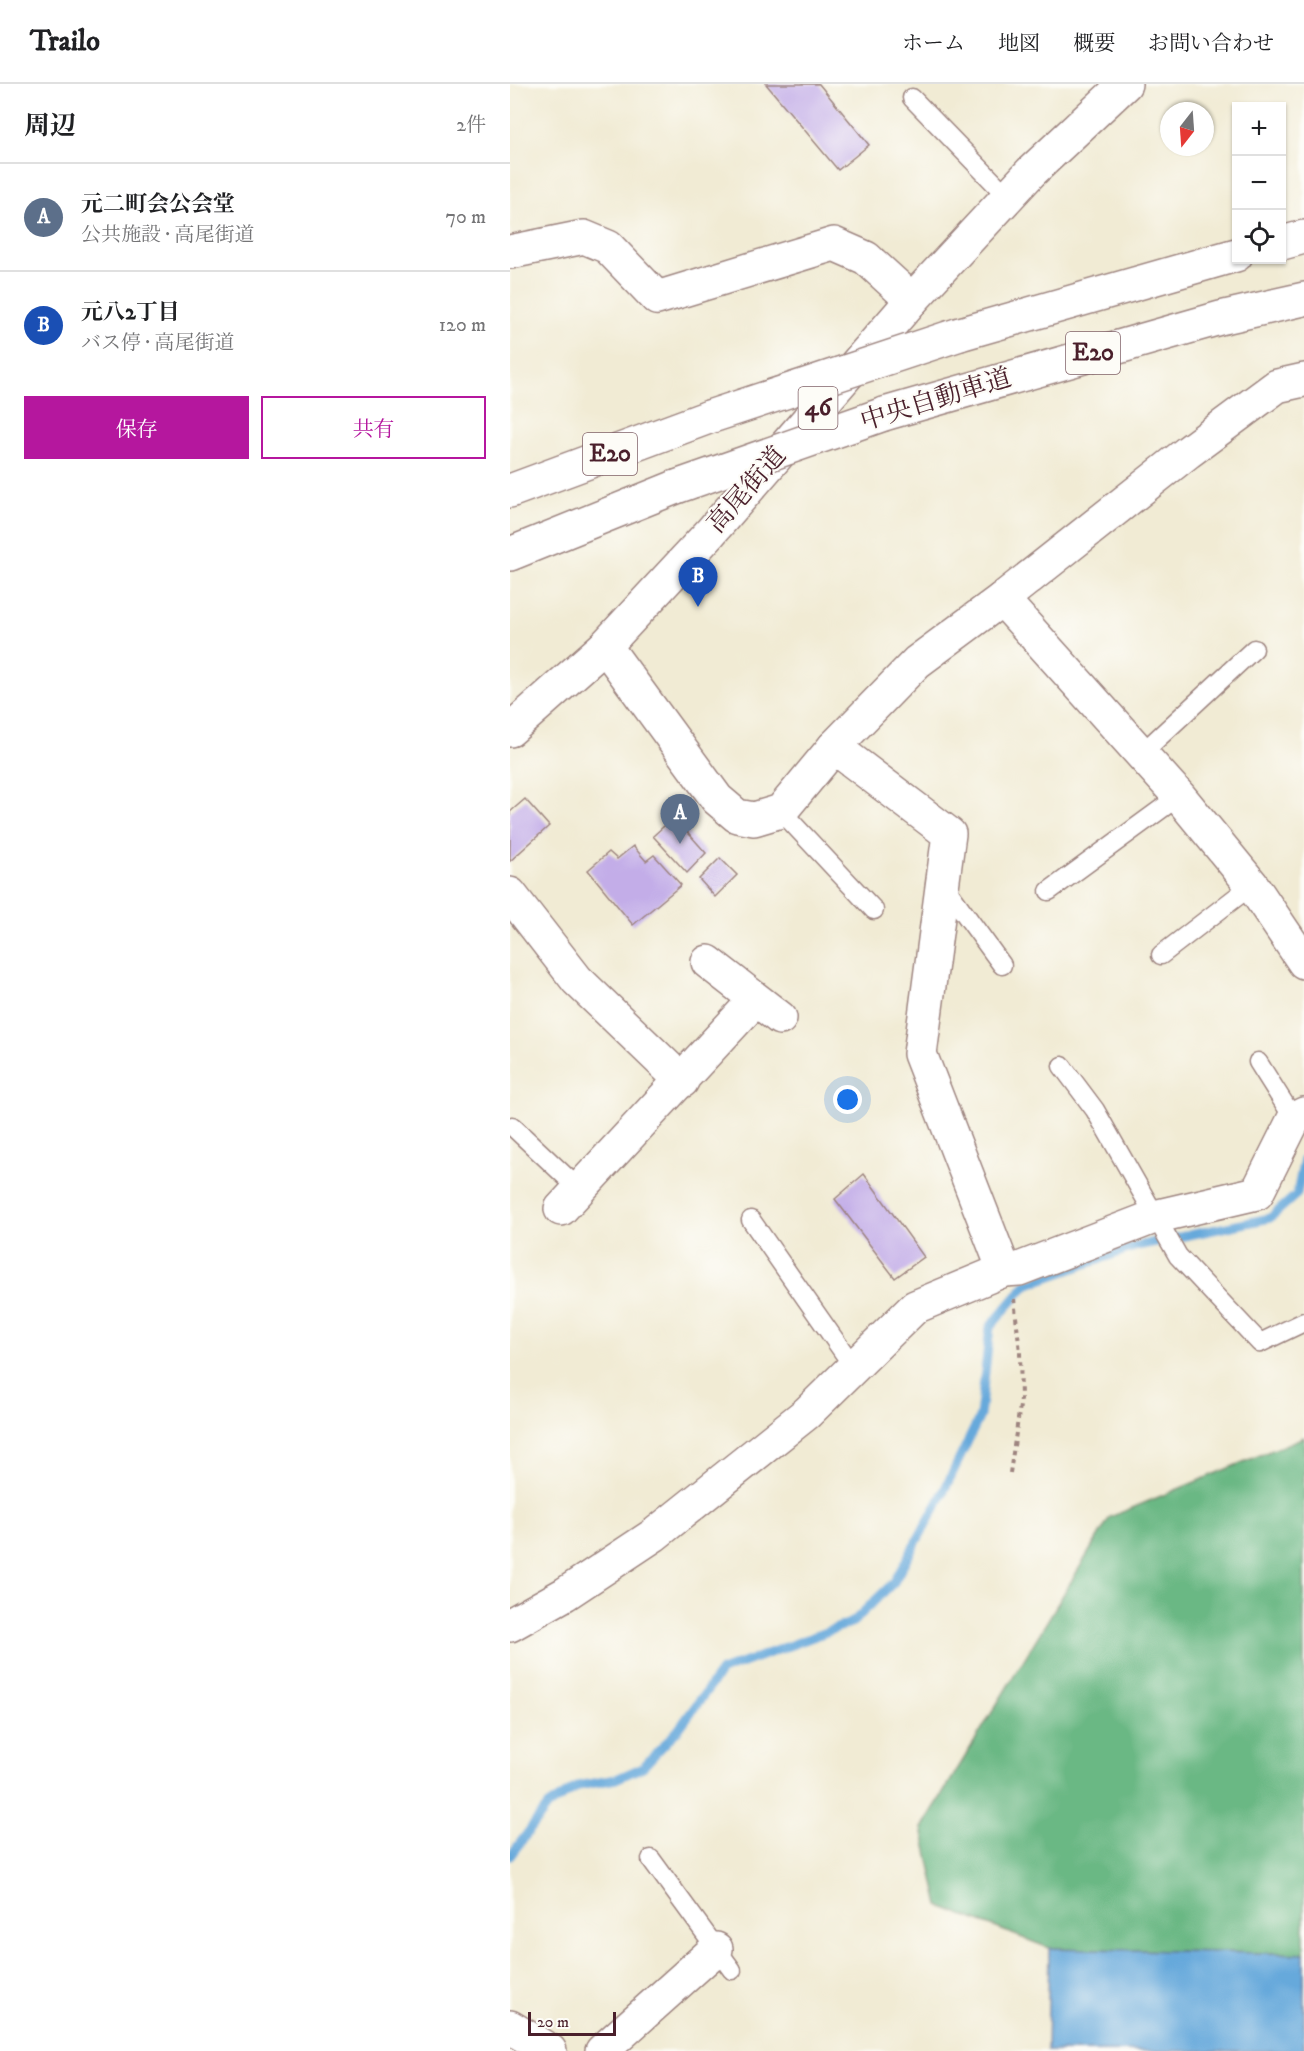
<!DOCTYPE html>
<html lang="ja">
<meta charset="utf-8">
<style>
:root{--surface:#fff;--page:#f2f2f2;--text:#202124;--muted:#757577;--line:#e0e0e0;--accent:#b5179e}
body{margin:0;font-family:"IM FELL DW Pica","Noto Serif JP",serif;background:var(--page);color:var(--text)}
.controls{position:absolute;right:18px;top:18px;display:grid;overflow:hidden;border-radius:0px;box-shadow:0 2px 4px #0004}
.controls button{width:54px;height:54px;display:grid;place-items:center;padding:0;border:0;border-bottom:2px solid var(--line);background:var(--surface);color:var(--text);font:30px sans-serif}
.compass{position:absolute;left:650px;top:18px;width:54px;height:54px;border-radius:50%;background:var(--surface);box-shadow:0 2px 4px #0004;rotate:197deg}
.scale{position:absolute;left:18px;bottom:15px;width:88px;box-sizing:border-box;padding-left:6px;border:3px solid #4a1f2b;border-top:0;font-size:16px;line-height:21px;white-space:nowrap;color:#4a1f2b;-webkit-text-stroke:4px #fdfcf7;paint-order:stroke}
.you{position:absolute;left:338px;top:1016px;width:21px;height:21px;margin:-15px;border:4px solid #fff;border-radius:50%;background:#1a73e8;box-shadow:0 0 0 9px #1a73e833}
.badge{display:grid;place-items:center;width:39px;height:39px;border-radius:50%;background:var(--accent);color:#fff;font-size:20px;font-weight:700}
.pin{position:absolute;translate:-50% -50px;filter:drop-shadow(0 2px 3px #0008)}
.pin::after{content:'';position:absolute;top:32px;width:21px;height:18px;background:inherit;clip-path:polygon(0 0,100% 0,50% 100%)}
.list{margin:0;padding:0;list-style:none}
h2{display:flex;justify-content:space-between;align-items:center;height:78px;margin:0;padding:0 24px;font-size:26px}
h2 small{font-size:20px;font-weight:400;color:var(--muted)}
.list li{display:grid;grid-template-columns:39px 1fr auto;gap:18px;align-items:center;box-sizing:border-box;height:108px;padding:0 24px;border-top:2px solid var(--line)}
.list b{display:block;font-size:22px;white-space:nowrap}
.list p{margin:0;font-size:20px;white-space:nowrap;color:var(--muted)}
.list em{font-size:20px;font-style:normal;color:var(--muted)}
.actions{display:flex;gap:12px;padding:18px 24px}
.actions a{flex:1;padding:14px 0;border:2px solid var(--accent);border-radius:0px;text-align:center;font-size:21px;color:var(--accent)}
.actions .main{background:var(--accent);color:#fff}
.icon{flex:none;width:33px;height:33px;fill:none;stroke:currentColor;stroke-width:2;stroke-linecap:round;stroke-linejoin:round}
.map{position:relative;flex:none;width:794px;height:1967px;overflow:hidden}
header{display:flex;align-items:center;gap:36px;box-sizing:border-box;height:84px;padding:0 30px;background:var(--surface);border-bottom:2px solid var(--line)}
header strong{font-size:28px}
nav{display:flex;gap:33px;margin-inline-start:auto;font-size:21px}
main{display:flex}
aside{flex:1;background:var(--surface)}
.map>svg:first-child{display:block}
.forest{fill:#6ab884;stroke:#5a6c58;stroke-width:1.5}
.water{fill:#66a9db;stroke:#586483;stroke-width:1.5}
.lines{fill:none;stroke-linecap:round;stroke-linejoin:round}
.stream{stroke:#66a9db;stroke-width:9}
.building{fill:#c3ade8}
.lane-casing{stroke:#9e8580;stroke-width:21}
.street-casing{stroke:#9e8580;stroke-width:36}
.secondary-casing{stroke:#9e8580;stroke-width:36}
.primary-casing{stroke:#9e8580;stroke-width:36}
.highway-casing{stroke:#9e8580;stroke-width:36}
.path{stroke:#9e8580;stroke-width:4;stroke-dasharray:4.5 4.5;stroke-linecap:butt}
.lane{stroke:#fff;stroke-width:18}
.street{stroke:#fff;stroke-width:33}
.secondary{stroke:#fff;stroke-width:33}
.primary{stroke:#fff;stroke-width:33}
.highway{stroke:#fff;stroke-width:33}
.highway-bridge-casing{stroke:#9e8580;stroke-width:36;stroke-linecap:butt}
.highway-bridge{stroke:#fff;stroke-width:33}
.labels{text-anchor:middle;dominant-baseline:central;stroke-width:4.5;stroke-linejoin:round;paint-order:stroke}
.shield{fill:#fdfcf7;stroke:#806168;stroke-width:1.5}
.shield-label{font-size:24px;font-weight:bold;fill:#4a1f2b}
.street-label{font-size:26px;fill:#4a1f2b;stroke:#fdfcf7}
</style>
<header>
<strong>Trailo</strong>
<nav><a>ホーム</a><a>地図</a><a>概要</a><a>お問い合わせ</a></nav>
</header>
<main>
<aside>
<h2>周辺<small>2件</small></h2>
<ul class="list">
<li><span class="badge" style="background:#5c6f8a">A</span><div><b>元二町会公会堂</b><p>公共施設 · 高尾街道</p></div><em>70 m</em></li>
<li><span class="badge" style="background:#1a4fb4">B</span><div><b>元八2丁目</b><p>バス停 · 高尾街道</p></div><em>120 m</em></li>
</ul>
<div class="actions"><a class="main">保存</a><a>共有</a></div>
</aside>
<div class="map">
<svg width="794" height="1967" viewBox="0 0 794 1967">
<rect width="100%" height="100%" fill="#fdfcf7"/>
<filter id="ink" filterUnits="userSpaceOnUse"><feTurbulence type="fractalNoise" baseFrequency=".0167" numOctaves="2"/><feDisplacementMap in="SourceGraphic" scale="12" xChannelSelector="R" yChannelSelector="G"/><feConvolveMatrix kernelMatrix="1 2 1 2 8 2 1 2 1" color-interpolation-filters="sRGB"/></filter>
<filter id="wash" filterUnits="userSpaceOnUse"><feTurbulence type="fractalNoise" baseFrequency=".008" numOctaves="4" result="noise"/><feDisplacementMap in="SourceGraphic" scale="24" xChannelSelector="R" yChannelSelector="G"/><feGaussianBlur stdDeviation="1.35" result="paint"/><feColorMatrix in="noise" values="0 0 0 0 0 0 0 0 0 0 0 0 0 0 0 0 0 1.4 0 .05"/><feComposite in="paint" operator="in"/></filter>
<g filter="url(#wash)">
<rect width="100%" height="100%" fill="#f1ebd4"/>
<polygon class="forest" points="794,1353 794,1870 539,1864 429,1822 412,1744 600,1433"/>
<polygon class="water" points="539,1864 794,1870 794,1967 537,1967"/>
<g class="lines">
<polyline class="stream" points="0,1772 38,1722 68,1702 106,1695 133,1683 168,1646 211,1587 343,1538 384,1498 430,1415 470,1332 480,1243 516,1201 627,1162 760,1134 787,1110 794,1075"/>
</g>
<g id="blocks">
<g class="building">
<polygon points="256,0 309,0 359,61 328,86"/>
<polygon points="15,715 39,742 0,777 0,728"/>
<polygon points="164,733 196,769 177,789 143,752"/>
<polygon points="123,762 136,777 144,771 171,801 123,841 78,786 99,768 107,775"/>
<polygon points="210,774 227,791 205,813 189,795"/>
<polygon points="354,1090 414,1173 385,1194 325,1115"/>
</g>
</g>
</g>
<g filter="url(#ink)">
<use href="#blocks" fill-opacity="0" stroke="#9e8580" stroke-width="1.5"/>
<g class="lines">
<g class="lane-casing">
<g id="lane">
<polyline points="402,14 498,113"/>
<polyline points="632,669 744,565"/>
<polyline points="271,727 364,826"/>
<polyline points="433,800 492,881"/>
<polyline points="539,807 669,712"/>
<polyline points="651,871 742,801"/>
<polyline points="748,978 784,1035"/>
<polyline points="552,982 585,1026 668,1172 750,1259 794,1238"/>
<polyline points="2,1042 69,1105"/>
<polyline points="241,1136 343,1282"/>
<polyline points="141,1775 222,1886"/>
</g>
</g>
<g class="street-casing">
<g id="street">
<polyline points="0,168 74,153 98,163 147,214 324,160 356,174 402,216"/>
<polyline points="492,515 669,712 742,801 794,878"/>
<polyline points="95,562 207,715 227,732 244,735 271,727 324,663 407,578 492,515 678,368 767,302 794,296"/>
<polyline points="324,663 439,750 410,970 494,1186"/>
<polyline points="0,810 67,896 172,997"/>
<polyline points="198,878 270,934"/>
<polyline points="51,1125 245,916"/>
<polyline points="0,1541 55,1510 144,1451 297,1329 405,1223 494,1186 509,1185 644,1133 747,1109 784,1035 794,1030"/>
<polyline points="92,1967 206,1865"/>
</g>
</g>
<g class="secondary-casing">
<polyline id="secondary" points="0,1943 40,1967"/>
</g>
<g class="primary-casing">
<polyline id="primary" points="0,646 95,562 200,449 402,216 521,88 615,0"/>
</g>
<g class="highway-casing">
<g id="highway">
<polyline points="772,159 794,153"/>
<polyline points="450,250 726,171"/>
<polyline points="374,330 710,234 794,215"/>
<polyline points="0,407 199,333"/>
<polyline points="0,470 166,403"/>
</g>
</g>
<polyline class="path" points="500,1389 511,1315 510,1268 504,1215"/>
<use href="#lane" class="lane"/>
<use href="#street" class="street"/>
<use href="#secondary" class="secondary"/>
<use href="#primary" class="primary"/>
<use href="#highway" class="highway"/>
<g class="highway-bridge-casing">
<g id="highway-bridge">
<polyline points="199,333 450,250"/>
<polyline points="166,403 374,330"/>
</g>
</g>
<use href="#highway-bridge" class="highway-bridge"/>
</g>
</g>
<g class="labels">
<g class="shield">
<rect x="556" y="248" width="54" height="42" rx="4.5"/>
<rect x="288.5" y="303" width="39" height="42" rx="4.5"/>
<rect x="73" y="349" width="54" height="42" rx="4.5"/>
</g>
<g class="shield-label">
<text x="583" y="269">E20</text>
<text x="308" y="324">46</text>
<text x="100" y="370">E20</text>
</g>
<g class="street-label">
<text transform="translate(426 316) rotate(-17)">中央自動車道</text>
<text transform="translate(237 406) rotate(-49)">高尾街道</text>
</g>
</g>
</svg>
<div class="controls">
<button>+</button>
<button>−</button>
<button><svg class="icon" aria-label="locate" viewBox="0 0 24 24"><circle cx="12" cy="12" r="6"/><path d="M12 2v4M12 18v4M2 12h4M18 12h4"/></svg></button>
</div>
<svg class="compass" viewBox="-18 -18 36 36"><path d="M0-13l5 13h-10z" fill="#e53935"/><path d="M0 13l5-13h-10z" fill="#757577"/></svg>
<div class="scale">20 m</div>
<div class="you"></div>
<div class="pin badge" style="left:170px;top:760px;background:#5c6f8a">A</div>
<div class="pin badge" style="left:188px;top:523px;background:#1a4fb4">B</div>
</div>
</main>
